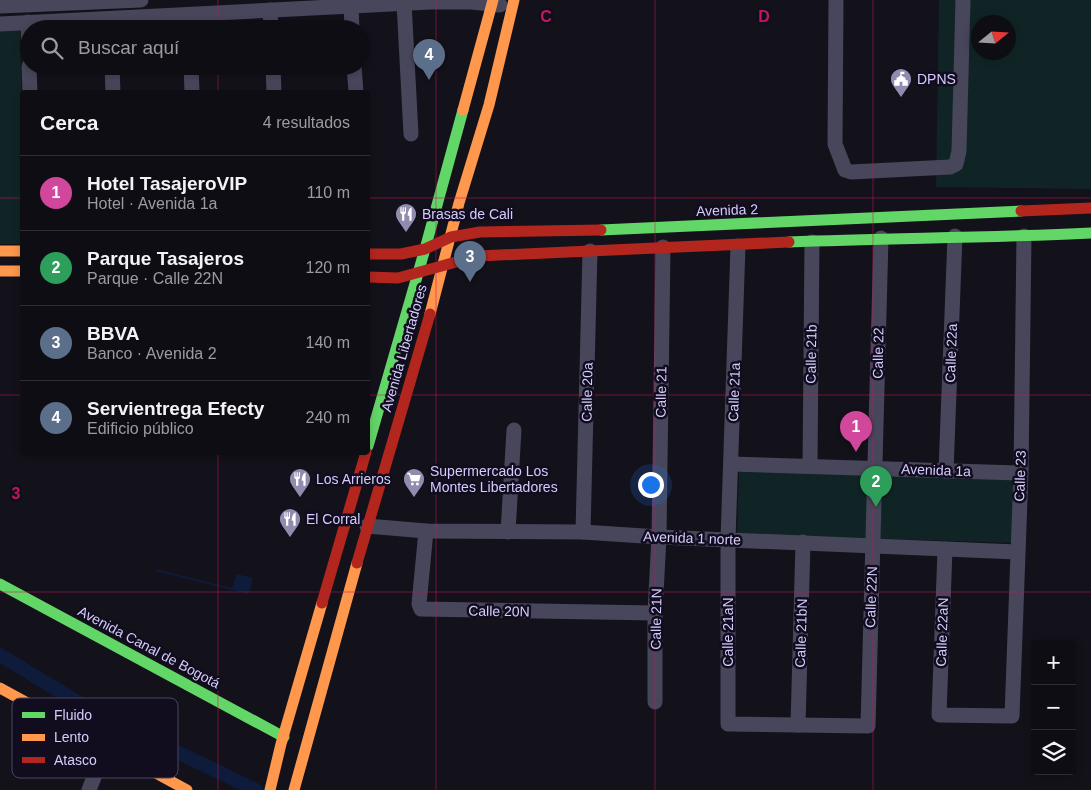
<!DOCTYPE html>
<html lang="es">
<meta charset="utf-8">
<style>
:root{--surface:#0e0d14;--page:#17161d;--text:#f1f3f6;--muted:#9b9ca0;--line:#2e2d34;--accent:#d93025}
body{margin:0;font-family:Helvetica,sans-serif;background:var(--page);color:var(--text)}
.controls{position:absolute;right:15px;bottom:15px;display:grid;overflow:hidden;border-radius:5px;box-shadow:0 2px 8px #0003}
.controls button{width:45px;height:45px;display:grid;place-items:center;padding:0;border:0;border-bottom:1px solid var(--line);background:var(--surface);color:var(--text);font:25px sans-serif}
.compass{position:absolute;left:971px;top:15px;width:45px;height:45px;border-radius:50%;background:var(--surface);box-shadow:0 2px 8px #0003;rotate:72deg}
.you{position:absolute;left:650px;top:484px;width:18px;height:18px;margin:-12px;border:4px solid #fff;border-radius:50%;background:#1a73e8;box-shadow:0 0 0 8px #1a73e833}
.badge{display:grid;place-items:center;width:32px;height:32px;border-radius:50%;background:var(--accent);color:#fff;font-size:16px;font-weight:700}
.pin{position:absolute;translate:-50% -41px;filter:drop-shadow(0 1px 2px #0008)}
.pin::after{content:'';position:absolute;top:26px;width:18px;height:15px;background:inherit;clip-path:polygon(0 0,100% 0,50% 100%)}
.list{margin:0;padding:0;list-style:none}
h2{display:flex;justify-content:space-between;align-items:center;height:65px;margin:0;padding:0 20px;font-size:21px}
h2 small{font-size:16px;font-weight:400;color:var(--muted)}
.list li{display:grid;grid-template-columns:32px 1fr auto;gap:15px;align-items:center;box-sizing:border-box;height:75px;padding:0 20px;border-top:1px solid var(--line)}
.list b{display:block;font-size:19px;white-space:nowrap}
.list p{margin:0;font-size:16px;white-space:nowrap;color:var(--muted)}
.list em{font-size:16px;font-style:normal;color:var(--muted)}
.icon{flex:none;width:28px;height:28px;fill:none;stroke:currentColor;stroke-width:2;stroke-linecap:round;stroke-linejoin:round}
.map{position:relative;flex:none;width:1091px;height:790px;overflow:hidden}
.search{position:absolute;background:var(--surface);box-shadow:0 2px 8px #0003;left:20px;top:20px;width:350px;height:55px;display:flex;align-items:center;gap:12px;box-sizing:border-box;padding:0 18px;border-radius:28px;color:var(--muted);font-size:19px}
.panel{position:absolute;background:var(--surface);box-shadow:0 2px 8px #0003;left:20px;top:90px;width:350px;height:365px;border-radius:5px}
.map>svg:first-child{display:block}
.green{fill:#102426;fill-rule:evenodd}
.water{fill:#0e1b3a}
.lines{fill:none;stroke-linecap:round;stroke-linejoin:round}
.canal{stroke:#0e1b3a;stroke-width:14}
.street{stroke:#48465b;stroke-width:15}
.fast{stroke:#63d668;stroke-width:11}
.slow{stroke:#ff974d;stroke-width:11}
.jam{stroke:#b3261e;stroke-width:11}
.grid{fill:none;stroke:#c2185b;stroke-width:1;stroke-opacity:0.55}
.labels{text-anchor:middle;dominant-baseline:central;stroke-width:5;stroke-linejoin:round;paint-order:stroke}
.poi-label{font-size:14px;fill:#d5ccfd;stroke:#110d1e;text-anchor:start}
.street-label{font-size:14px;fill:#d5ccfd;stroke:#110d1e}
.key{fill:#110d1e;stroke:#4c4661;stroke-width:1}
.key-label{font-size:14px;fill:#d5ccfd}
.grid-label{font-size:16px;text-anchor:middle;font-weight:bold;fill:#c2185b;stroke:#110d1e;stroke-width:5;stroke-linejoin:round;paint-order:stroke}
</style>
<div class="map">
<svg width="1091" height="790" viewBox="0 0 1091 790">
<rect width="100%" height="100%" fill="#13111a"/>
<g class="green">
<path d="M939 0H1091V189L936 187ZM978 22H1008V52H978Z"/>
<polygon points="20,26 22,109 22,244 0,244 0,30"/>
<polygon points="739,470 1015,479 1013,543 737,534"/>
</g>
<polygon class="water" points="155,569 232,588 237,574 253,578 249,594 155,571"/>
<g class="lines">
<polyline class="canal" points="0,655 94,712 256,790"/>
<g class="street">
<polyline points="836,2 835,144 845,170 851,172 950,167 956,164 959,151 963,0"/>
<polyline points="404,3 411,134"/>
<polyline points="0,6 141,0"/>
<polyline points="351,6 352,29"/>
<polyline points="270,10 271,29"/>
<polyline points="28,22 29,53"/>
<polyline points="0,24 430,2 471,2 500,5"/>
<polyline points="29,66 30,92"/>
<polyline points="112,66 113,92"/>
<polyline points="191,66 192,92"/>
<polyline points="273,66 274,92"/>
<polyline points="354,66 356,92"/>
<polyline points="738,246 728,539 728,724 868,726 881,238"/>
<polyline points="731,464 1021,473"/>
<polyline points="810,466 812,242"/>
<polyline points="946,471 955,236"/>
<polyline points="367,526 426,531 583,532 659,537 1017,552"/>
<polyline points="426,531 419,604 421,609 655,613"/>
<polyline points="508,532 514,430"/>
<polyline points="583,532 590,251"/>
<polyline points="945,549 939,715 1012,716 1021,473 1024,236"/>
<polyline points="655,702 655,613 659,537 663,247"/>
<polyline points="798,725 803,542"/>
<polyline points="89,790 106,746"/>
</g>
<g class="fast">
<polyline points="601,230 1021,211"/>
<path d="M789 242C890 238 990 238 1091 233"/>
<polyline points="368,446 425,249 463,110"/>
<polyline points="0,584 284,737"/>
</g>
<g class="slow">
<polyline points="463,110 493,0"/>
<polyline points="0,251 22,251"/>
<polyline points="0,271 22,271"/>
<polyline points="430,314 459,203 489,105 514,0"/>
<polyline points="0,688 187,790"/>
<polyline points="270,790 281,744 322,603"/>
<polyline points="294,790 357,563"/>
</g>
<g class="jam">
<polyline points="1021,211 1091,208"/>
<polyline points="368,254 401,254 425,249 451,237 480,232 601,230"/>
<polyline points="368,277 398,278 478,256 789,242"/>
<polyline points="357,563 430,314"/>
<polyline points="322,603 366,452"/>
</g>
</g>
<path class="grid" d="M218 0V29M436 0V790M655 0V790M873 0V790M218 66V92M0 198H22M368 198H1091M0 395H22M368 395H1091M218 452V790M0 592H1091"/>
<defs>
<g id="civic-pin" transform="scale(1.125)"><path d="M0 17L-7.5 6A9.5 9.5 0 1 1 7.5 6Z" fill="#918bae" stroke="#110d1e"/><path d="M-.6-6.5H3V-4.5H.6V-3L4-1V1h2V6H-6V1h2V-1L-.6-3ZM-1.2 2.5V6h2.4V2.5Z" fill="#fff"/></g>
<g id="restaurant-pin" transform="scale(1.125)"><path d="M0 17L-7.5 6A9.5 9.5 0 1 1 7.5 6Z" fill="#918bae" stroke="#110d1e"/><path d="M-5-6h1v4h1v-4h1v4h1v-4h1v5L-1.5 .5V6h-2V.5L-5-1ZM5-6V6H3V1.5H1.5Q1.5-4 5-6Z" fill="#fff"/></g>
<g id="supermarket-pin" transform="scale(1.125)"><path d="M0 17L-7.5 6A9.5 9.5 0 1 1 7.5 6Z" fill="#918bae" stroke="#110d1e"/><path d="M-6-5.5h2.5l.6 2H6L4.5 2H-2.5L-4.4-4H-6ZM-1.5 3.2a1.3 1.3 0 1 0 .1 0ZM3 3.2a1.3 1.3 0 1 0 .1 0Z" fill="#fff"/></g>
</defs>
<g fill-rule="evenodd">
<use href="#civic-pin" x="901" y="79"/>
<use href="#restaurant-pin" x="406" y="214"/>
<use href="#restaurant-pin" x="300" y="479"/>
<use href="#supermarket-pin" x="414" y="479"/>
<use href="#restaurant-pin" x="290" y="519"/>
</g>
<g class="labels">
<g class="poi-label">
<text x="917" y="79">DPNS</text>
<text x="422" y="214">Brasas de Cali</text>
<text x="430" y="471">Supermercado Los<tspan x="430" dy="16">Montes Libertadores</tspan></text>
<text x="316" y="479">Los Arrieros</text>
<text x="306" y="519">El Corral</text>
</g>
<g class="street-label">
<text transform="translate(727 210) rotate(-2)">Avenida 2</text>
<text transform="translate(404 348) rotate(-74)">Avenida Libertadores</text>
<text transform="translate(878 353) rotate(-89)">Calle 22</text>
<text transform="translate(951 353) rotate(-88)">Calle 22a</text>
<text transform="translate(811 354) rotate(-89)">Calle 21b</text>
<text transform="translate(587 392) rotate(-89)">Calle 20a</text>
<text transform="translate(661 392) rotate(-89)">Calle 21</text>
<text transform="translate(734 392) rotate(-88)">Calle 21a</text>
<text transform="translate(936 470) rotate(2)">Avenida 1a</text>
<text transform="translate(1020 476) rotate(-88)">Calle 23</text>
<text transform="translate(692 538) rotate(2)">Avenida 1 norte</text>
<text transform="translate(871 597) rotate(-88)">Calle 22N</text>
<text transform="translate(499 611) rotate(1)">Calle 20N</text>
<text transform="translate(656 619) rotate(-89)">Calle 21N</text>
<text transform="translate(728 632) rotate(-90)">Calle 21aN</text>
<text transform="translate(942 632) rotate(-88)">Calle 22aN</text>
<text transform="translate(801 633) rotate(-88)">Calle 21bN</text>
<text transform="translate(149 647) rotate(28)">Avenida Canal de Bogotá</text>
</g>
</g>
<rect x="12" y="698" width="166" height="80" rx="8" class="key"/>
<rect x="22" y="712" width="23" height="6" fill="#63d668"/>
<rect x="22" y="734" width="23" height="7" fill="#ff974d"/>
<rect x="22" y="757" width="23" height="6" fill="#b3261e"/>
<g class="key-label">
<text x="54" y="720">Fluido</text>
<text x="54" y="742">Lento</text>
<text x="54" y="765">Atasco</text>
</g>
<g class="grid-label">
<text x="546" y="22">C</text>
<text x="764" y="22">D</text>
<text x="16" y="499">3</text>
</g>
</svg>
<div class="controls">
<button>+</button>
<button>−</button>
<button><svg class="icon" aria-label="layers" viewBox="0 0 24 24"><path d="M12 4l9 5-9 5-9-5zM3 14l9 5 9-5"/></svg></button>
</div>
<svg class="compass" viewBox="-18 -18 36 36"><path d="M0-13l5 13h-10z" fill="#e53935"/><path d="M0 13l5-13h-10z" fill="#9b9ca0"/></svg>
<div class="you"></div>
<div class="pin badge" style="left:856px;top:452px;background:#d1479c">1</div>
<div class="pin badge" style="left:876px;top:507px;background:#2e9e5b">2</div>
<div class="pin badge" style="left:470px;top:282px;background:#5c6f8a">3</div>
<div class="pin badge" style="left:429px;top:80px;background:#5c6f8a">4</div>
<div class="search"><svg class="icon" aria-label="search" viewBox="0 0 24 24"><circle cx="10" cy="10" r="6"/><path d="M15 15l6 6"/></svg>Buscar aquí</div>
<section class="panel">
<h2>Cerca<small>4 resultados</small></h2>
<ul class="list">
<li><span class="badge" style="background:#d1479c">1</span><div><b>Hotel TasajeroVIP</b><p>Hotel · Avenida 1a</p></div><em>110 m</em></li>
<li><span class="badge" style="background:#2e9e5b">2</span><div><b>Parque Tasajeros</b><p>Parque · Calle 22N</p></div><em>120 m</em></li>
<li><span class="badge" style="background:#5c6f8a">3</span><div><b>BBVA</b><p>Banco · Avenida 2</p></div><em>140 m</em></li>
<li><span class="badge" style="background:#5c6f8a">4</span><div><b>Servientrega Efecty</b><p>Edificio público</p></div><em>240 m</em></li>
</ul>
</section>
</div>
